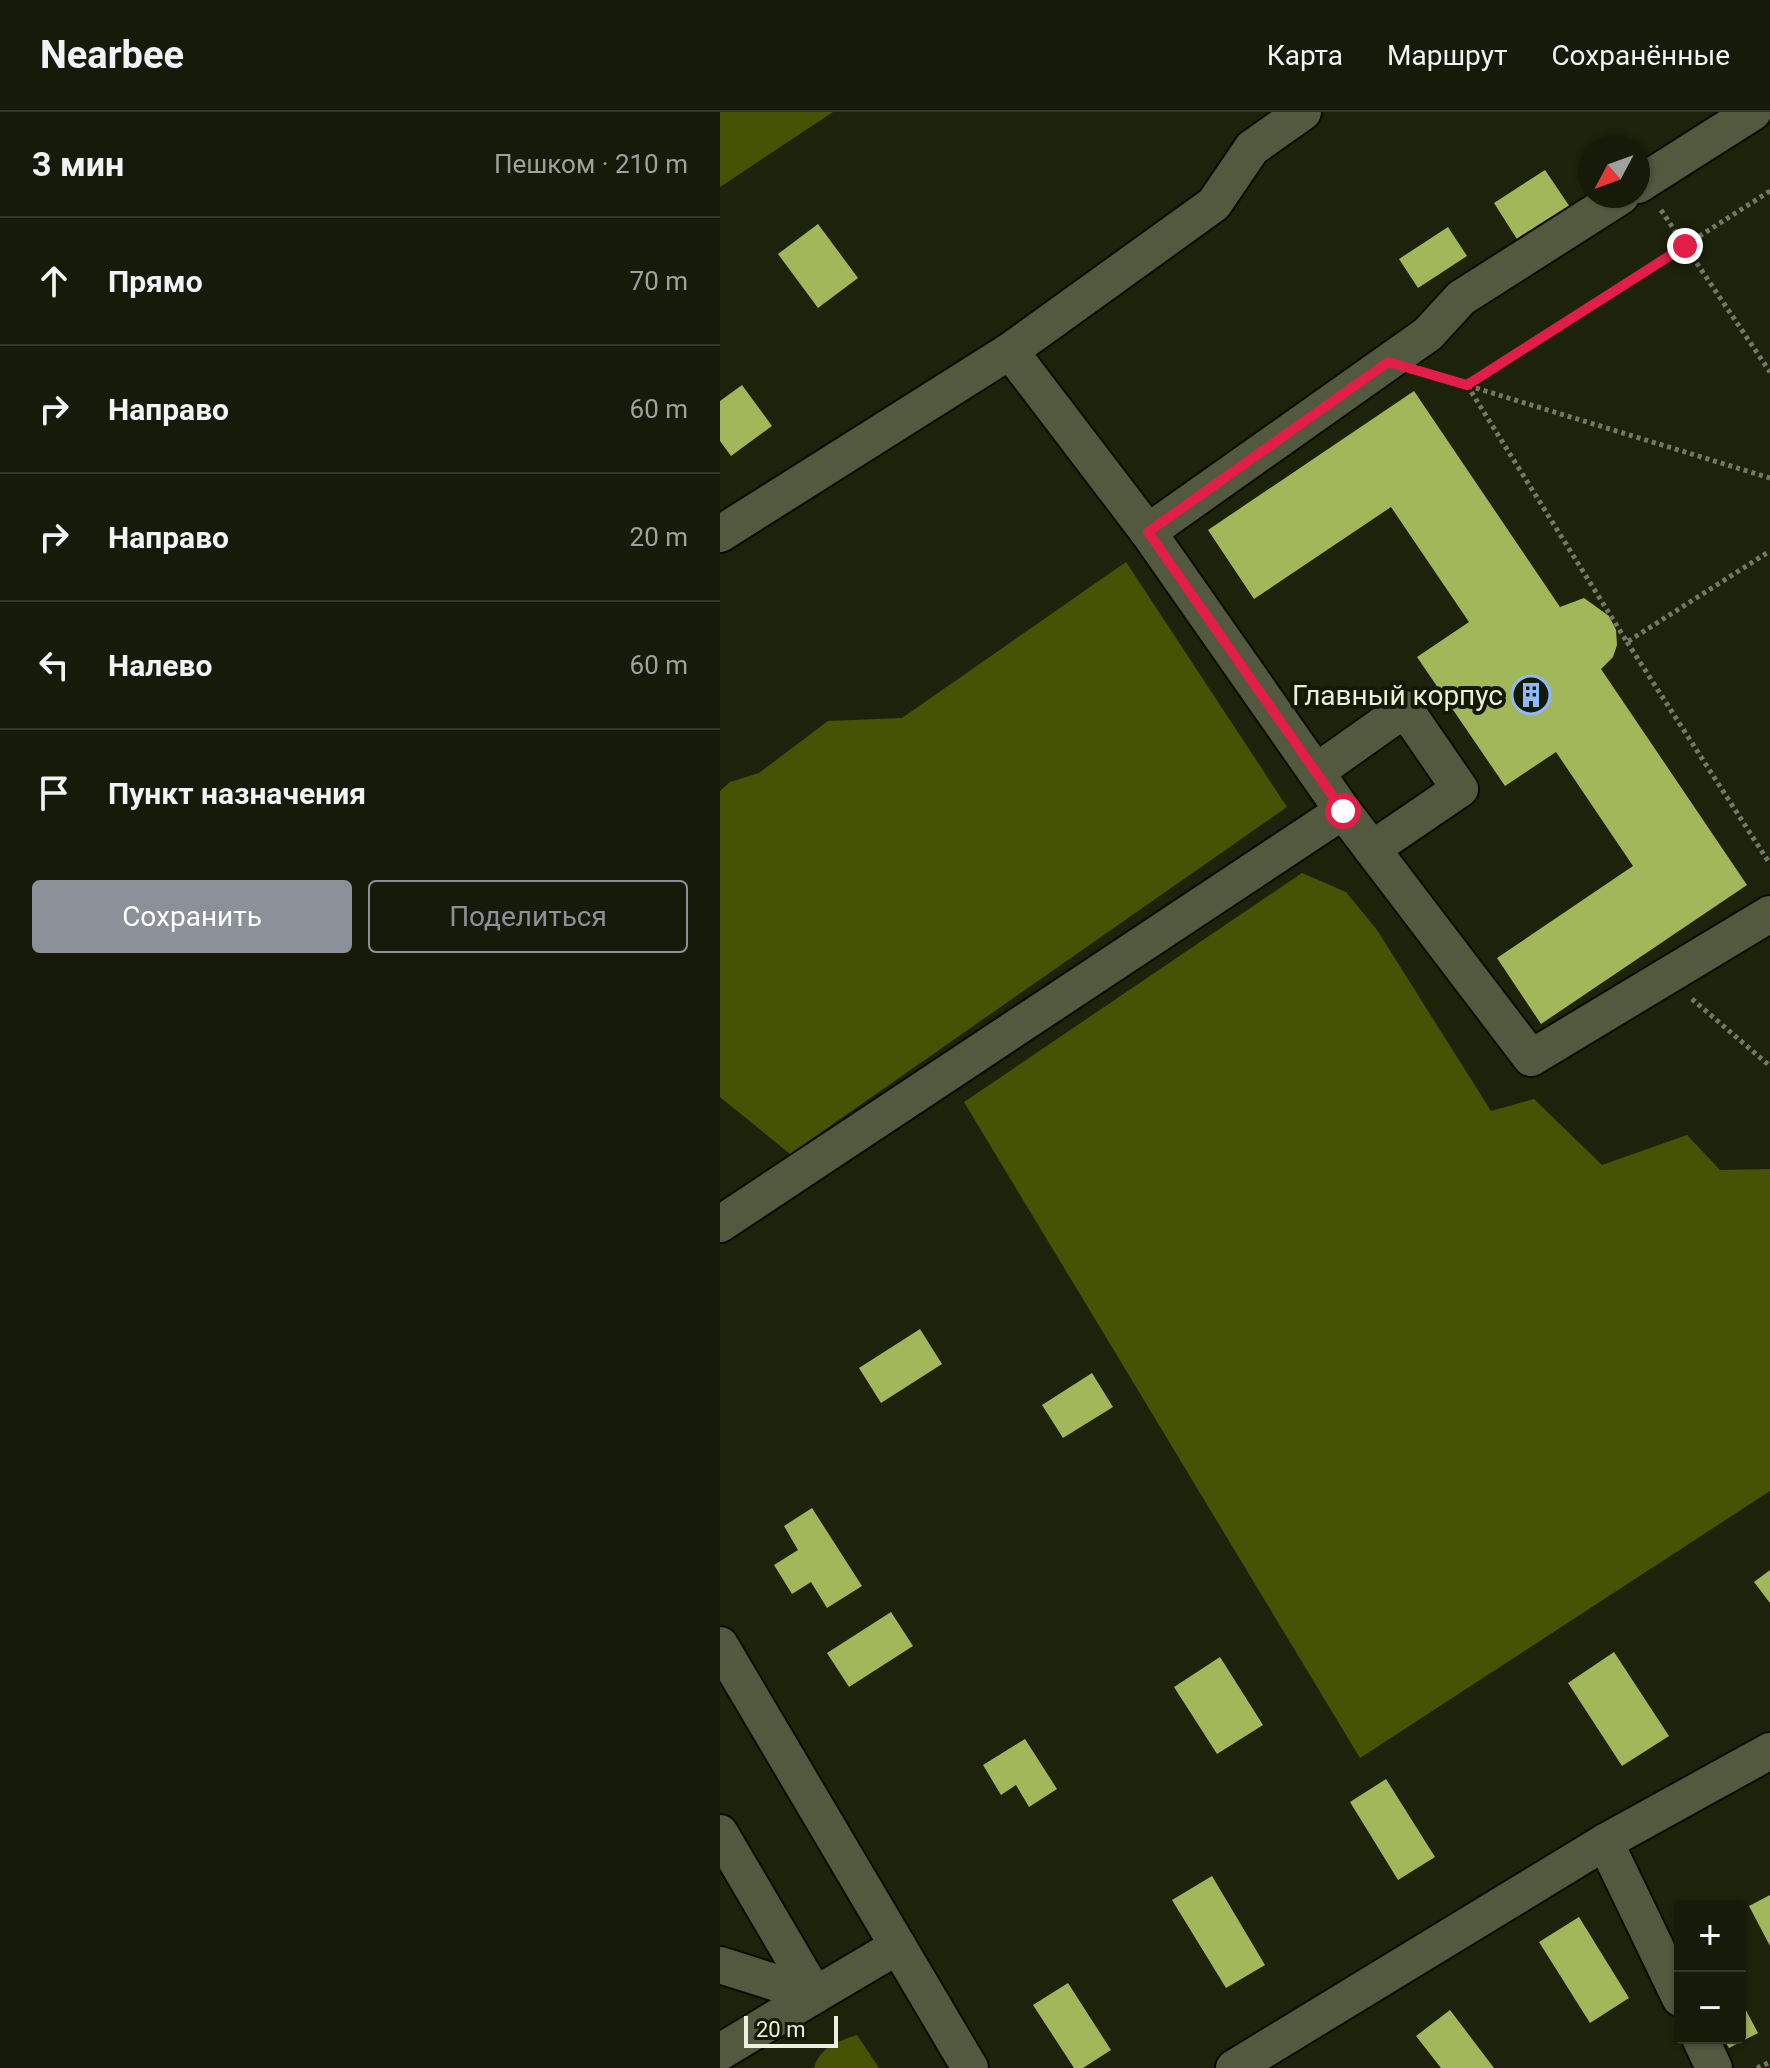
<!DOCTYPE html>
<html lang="ru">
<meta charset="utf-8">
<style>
:root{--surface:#161a08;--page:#232716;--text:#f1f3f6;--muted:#9ea19c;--line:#353829;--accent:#8c9099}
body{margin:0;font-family:Roboto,sans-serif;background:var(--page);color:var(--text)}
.controls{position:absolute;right:24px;bottom:24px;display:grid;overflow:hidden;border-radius:8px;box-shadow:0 2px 6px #0004}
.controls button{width:72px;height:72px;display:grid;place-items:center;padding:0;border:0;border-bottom:2px solid var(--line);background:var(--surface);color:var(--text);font:40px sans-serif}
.compass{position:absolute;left:858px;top:24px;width:72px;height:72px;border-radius:50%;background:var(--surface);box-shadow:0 2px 6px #0004;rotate:229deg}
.scale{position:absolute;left:24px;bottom:20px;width:94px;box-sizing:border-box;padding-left:8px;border:4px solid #eaefdf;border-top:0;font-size:22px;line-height:28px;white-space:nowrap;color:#eaefdf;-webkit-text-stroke:6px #141903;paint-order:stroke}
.stop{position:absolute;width:24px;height:24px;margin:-18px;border:6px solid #e11d48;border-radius:50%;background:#fff}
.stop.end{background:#e11d48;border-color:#fff;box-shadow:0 2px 8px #0008}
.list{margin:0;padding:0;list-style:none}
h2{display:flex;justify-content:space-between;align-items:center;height:104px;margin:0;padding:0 32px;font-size:34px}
h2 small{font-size:26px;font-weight:400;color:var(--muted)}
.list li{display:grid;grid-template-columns:52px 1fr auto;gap:24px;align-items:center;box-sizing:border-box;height:128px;padding:0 32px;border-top:2px solid var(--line)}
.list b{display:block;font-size:30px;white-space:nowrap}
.list em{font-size:26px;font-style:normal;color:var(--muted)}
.actions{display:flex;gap:16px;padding:24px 32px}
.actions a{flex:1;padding:18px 0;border:2px solid var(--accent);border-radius:8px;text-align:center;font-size:28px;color:var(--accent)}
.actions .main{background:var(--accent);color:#fff}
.icon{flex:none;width:44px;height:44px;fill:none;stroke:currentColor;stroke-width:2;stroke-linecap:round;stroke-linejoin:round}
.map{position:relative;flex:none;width:1050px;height:1956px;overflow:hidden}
header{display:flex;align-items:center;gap:48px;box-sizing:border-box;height:112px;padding:0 40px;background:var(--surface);border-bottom:2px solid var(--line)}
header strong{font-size:38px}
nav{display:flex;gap:44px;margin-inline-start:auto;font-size:28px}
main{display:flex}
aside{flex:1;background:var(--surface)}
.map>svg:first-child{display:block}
.forest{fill:#465304}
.building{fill:#a2b65a}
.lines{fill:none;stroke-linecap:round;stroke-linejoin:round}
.minor-casing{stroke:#080c00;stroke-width:40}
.path{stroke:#737863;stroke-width:5;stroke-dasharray:4 4;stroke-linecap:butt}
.minor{stroke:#52593f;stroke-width:36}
.route{stroke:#e11d48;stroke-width:10}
.labels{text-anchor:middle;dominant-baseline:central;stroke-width:8;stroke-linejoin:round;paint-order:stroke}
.poi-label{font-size:28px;fill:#eaefdf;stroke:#141903;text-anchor:end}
</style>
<header>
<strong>Nearbee</strong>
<nav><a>Карта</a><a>Маршрут</a><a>Сохранённые</a></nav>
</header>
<main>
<aside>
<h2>3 мин<small>Пешком · 210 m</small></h2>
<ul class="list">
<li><svg class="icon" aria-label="ahead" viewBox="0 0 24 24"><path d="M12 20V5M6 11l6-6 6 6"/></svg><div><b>Прямо</b></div><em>70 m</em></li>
<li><svg class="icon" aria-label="right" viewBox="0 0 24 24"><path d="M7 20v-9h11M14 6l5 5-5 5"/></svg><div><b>Направо</b></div><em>60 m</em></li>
<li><svg class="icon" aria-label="right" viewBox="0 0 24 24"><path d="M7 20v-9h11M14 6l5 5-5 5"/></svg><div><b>Направо</b></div><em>20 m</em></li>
<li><svg class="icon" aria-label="left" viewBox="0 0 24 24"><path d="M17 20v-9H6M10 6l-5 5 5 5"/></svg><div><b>Налево</b></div><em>60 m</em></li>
<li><svg class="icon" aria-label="arrive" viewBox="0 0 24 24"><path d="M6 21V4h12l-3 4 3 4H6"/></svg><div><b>Пункт назначения</b></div></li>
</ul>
<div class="actions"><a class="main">Сохранить</a><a>Поделиться</a></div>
</aside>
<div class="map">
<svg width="1050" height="1956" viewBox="0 0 1050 1956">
<rect width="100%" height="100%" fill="#1d220a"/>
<g class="forest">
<polygon points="0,0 113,0 0,75"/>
<polygon points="406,450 567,695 70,1042 0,985 0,679 10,670 39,661 108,609 182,606"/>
<polygon points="582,761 626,780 657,818 771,999 814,987 882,1053 967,1023 1000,1058 1050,1057 1050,1379 640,1646 244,990"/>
<path d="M137 1923 159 1956H94C99 1936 118 1929 137 1923Z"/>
</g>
<g class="building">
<polygon points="825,58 854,101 802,135 774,91"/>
<polygon points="98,112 138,166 98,196 58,142"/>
<polygon points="728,115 747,144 698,176 679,147"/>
<polygon points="22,273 52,314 11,344 0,329 0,289"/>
<polygon points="694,279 840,495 864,486 889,504 896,518 897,533 893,545 881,557 1027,773 821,912 777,846 913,754 836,640 785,674 697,545 749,510 671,395 534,487 488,418"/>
<polygon points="200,1217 222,1252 161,1291 139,1256"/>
<polygon points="372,1261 393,1295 343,1326 322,1293"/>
<polygon points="92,1396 142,1474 107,1496 91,1470 72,1482 54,1453 78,1438 64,1414"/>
<polygon points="1050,1458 1050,1491 1034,1470"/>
<polygon points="171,1500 193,1534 129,1575 107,1541"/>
<polygon points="894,1540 949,1624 902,1654 848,1571"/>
<polygon points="500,1545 543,1613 497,1642 454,1575"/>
<polygon points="305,1627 337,1677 309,1695 296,1673 281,1683 263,1653"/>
<polygon points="666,1667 715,1745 678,1768 630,1690"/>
<polygon points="492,1764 545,1853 506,1876 452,1788"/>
<polygon points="1050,1783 1050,1834 1029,1794"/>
<polygon points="859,1805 909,1886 870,1911 819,1830"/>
<polygon points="348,1871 391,1938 363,1956 354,1956 313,1893"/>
<polygon points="1020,1887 1038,1921 1009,1936 1003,1926 1020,1926"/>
<polygon points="730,1898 774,1956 721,1956 696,1924"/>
</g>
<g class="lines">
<g class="minor-casing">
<g id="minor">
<polyline points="918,73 1033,0"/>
<polyline points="290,239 428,420 623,699 811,946 1050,802"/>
<polyline points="428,420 708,222 741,186 901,84"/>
<polyline points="0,422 290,239 494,92 532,36 583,0"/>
<polyline points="596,660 685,597 740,677 652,737"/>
<polyline points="0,1112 623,699"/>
<polyline points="0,1533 250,1956"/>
<polyline points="0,1721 95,1883 0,1940"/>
<polyline points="885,1730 960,1886"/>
<polyline points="0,1853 95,1883 178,1834"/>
<polyline points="980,1926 994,1956"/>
<polyline points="514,1956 885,1730 1050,1639"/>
</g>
</g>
<g class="path">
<polyline points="1050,79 747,273 907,530 1050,439"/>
<polyline points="941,98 1050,260"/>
<polyline points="710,262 1050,366"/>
<polyline points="907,530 1050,752"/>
<polyline points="972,887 1050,954"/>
<polyline points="1037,1956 1050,1950"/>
</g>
<use href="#minor" class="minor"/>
</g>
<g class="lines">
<polyline class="route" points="623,699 428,420 668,250 747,273 965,134"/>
</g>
<defs>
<g id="building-ring" transform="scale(2)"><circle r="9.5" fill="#141903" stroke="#8eb9fc" stroke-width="1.5"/><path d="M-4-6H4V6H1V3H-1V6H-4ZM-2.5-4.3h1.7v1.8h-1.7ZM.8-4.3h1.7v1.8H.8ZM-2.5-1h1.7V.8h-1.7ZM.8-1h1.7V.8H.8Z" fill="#8eb9fc"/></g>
</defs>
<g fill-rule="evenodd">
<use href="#building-ring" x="811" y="583"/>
</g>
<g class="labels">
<g class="poi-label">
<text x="783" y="583">Главный корпус</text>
</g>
</g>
</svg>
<div class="controls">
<button>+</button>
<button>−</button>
</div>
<svg class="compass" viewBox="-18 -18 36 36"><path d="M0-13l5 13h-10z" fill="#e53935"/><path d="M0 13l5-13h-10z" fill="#9ea19c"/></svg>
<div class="scale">20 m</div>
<div class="stop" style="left:623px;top:699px"></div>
<div class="stop end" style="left:965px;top:134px"></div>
</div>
</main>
